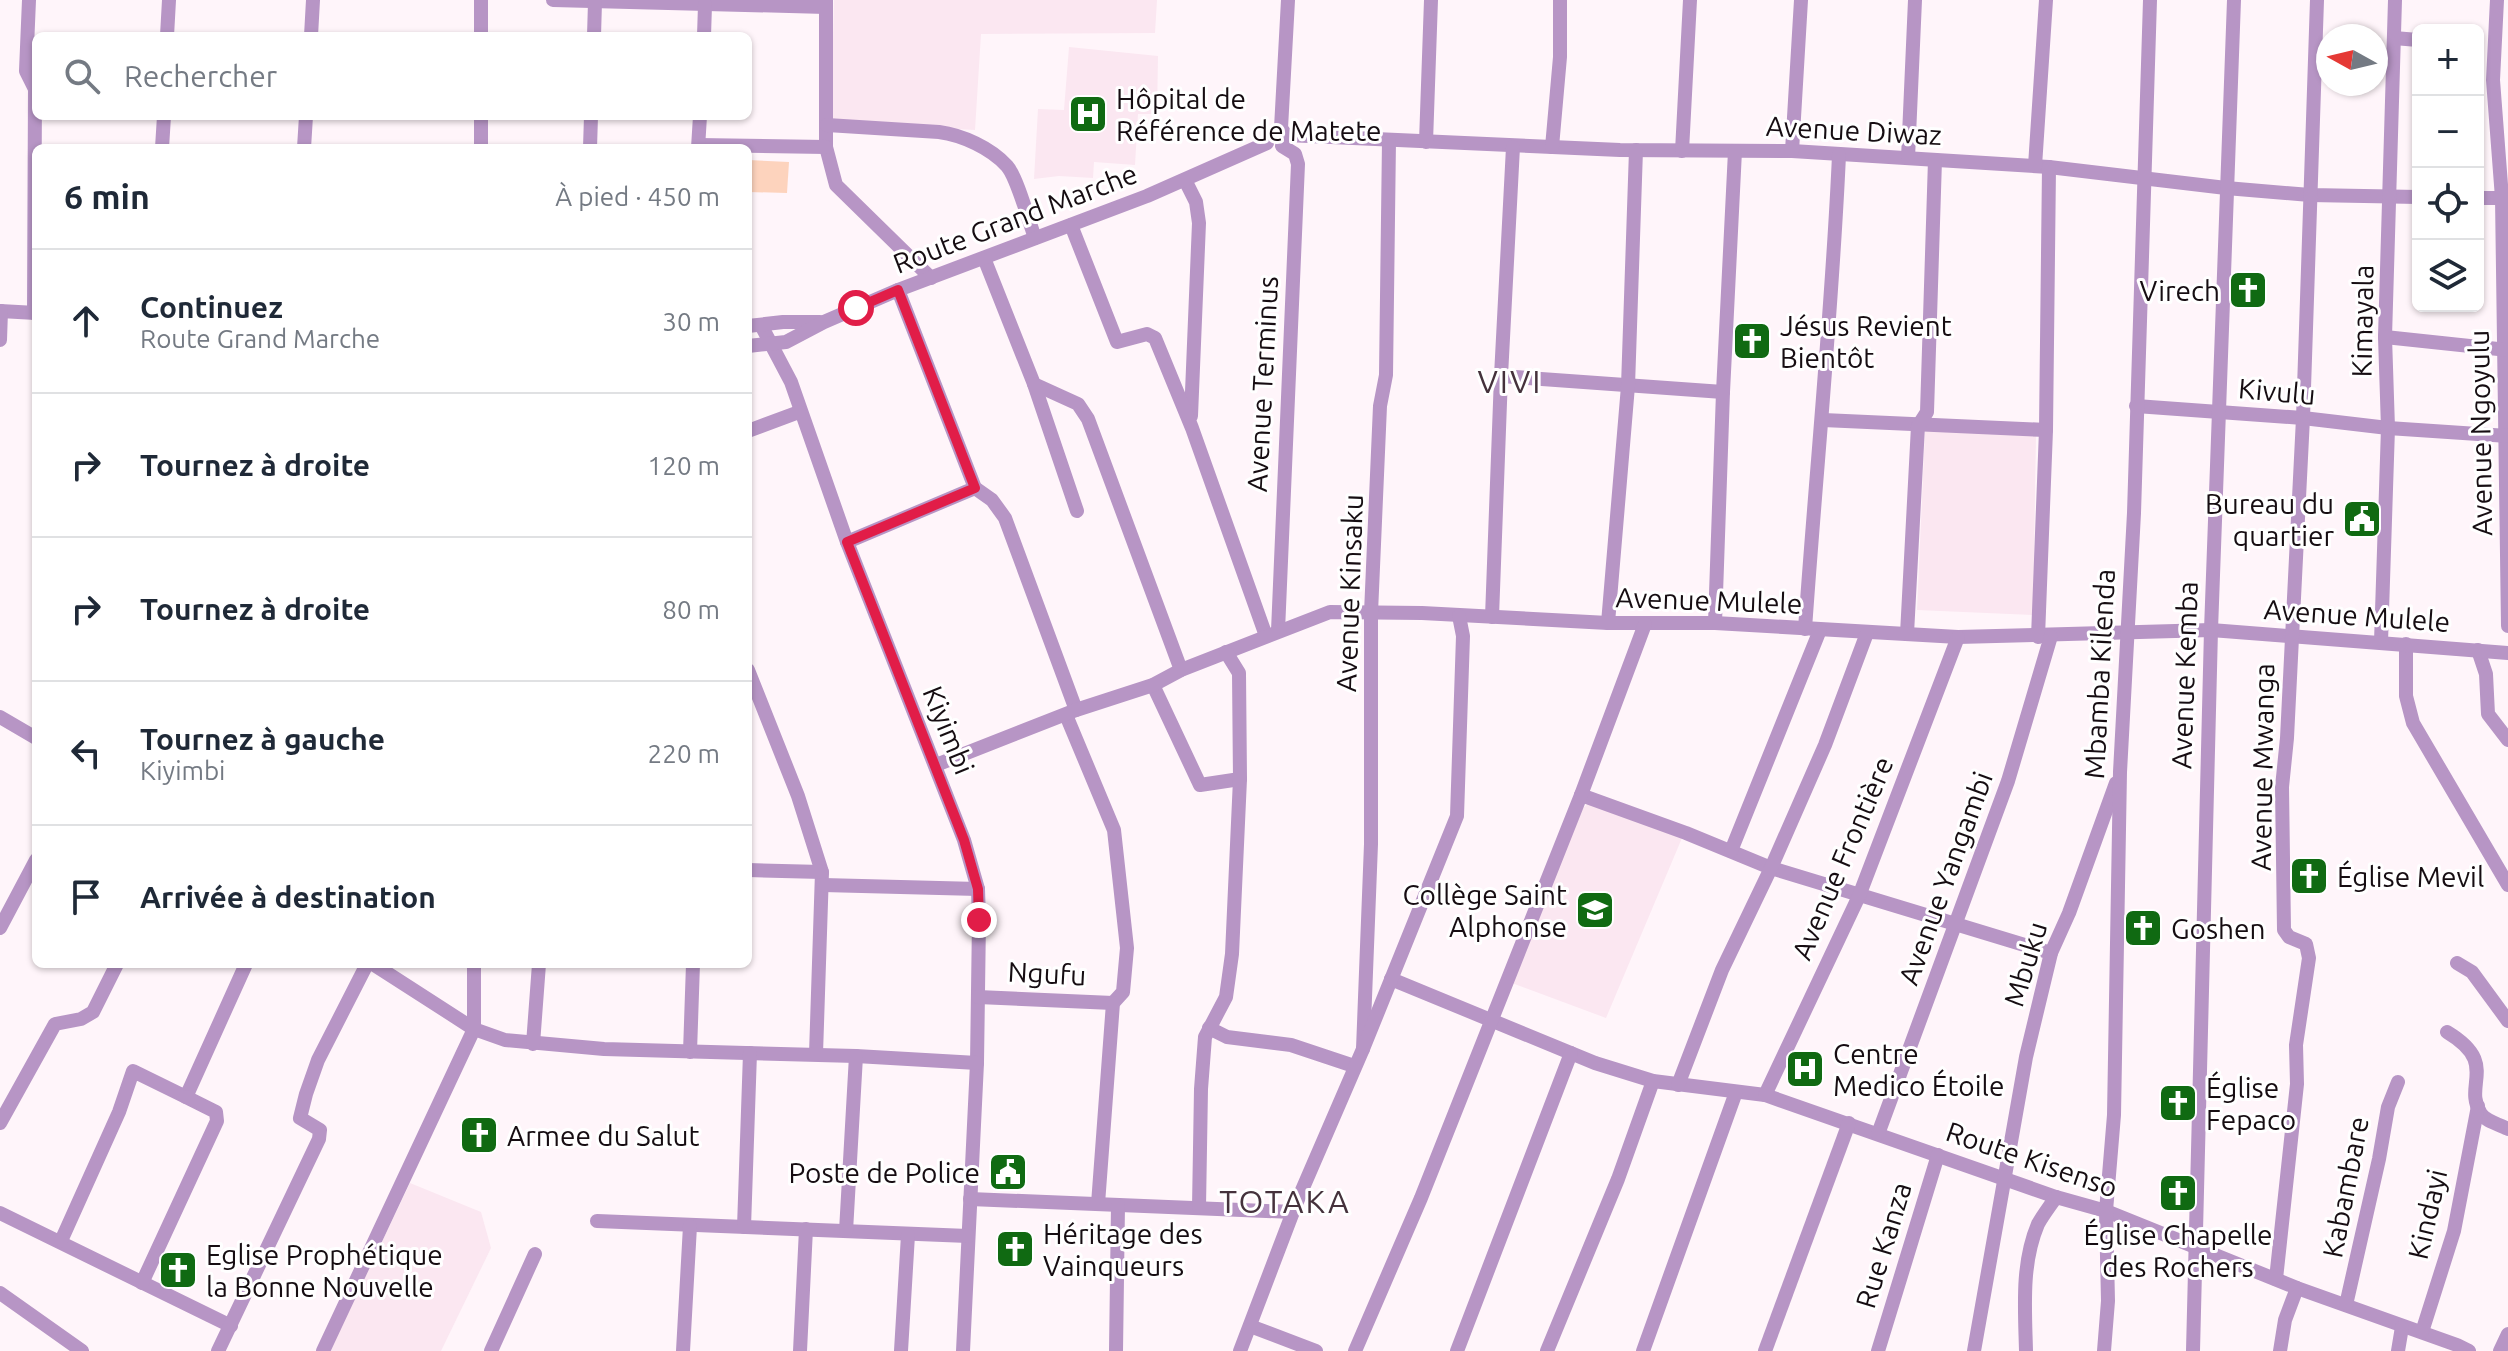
<!DOCTYPE html>
<html lang="fr">
<meta charset="utf-8">
<style>
:root{--surface:#fff;--page:#f2f2f3;--text:#1f2937;--muted:#747a83;--line:#e0e1e3}
body{margin:0;font-family:Ubuntu,sans-serif;background:var(--page);color:var(--text)}
.controls{position:absolute;right:24px;top:24px;display:grid;overflow:hidden;border-radius:12px;box-shadow:0 2px 6px #0004}
.controls button{width:72px;height:72px;display:grid;place-items:center;padding:0;border:0;border-bottom:2px solid var(--line);background:var(--surface);color:var(--text);font:40px sans-serif}
.compass{position:absolute;left:2316px;top:24px;width:72px;height:72px;border-radius:50%;background:var(--surface);box-shadow:0 2px 6px #0004;rotate:278deg}
.stop{position:absolute;width:24px;height:24px;margin:-18px;border:6px solid #e11d48;border-radius:50%;background:#fff}
.stop.end{background:#e11d48;border-color:#fff;box-shadow:0 2px 8px #0008}
.list{margin:0;padding:0;list-style:none}
h2{display:flex;justify-content:space-between;align-items:center;height:104px;margin:0;padding:0 32px;font-size:34px}
h2 small{font-size:26px;font-weight:400;color:var(--muted)}
.list li{display:grid;grid-template-columns:52px 1fr auto;gap:24px;align-items:center;box-sizing:border-box;height:144px;padding:0 32px;border-top:2px solid var(--line)}
.list b{display:block;font-size:30px;white-space:nowrap}
.list p{margin:0;font-size:26px;white-space:nowrap;color:var(--muted)}
.list em{font-size:26px;font-style:normal;color:var(--muted)}
.icon{flex:none;width:44px;height:44px;fill:none;stroke:currentColor;stroke-width:2;stroke-linecap:round;stroke-linejoin:round}
.map{position:relative;flex:none;width:2508px;height:1351px;overflow:hidden}
.search{position:absolute;background:var(--surface);box-shadow:0 2px 6px #0004;left:32px;top:32px;width:720px;height:88px;display:flex;align-items:center;gap:20px;box-sizing:border-box;padding:0 28px;border-radius:12px;color:var(--muted);font-size:30px}
.panel{position:absolute;background:var(--surface);box-shadow:0 2px 6px #0004;left:32px;top:144px;width:720px;height:824px;border-radius:12px}
.map>svg:first-child{display:block}
.built{fill:#fbe7f1}
.green{fill:#fdd3bd}
.lines{fill:none;stroke-linecap:round;stroke-linejoin:round}
.minor{stroke:#b795c5;stroke-width:14}
.route{stroke:#e11d48;stroke-width:10}
.labels{text-anchor:middle;dominant-baseline:central;stroke-width:6;stroke-linejoin:round;paint-order:stroke}
.poi-label{font-size:28px;fill:#160d12;stroke:#fff;text-anchor:start}
.street-label{font-size:28px;fill:#160d12;stroke:#fff}
.quarter-label{font-size:32px;letter-spacing:2px;fill:#45323c;stroke:#fff}
</style>
<div class="map">
<svg width="2508" height="1351" viewBox="0 0 2508 1351">
<rect width="100%" height="100%" fill="#fff5fa"/>
<g class="built">
<polygon points="834,0 1157,0 1155,33 981,34 975,130 831,122"/>
<polygon points="1069,47 1158,56 1157,114 1138,114 1135,165 1094,162 1093,178 1059,176 1034,179 1038,109 1064,110"/>
<polygon points="1925,431 2036,435 2033,615 1917,610"/>
<polygon points="1589,803 1682,838 1606,1018 1509,982 1578,812"/>
<polygon points="410,1183 481,1212 491,1248 441,1351 330,1351"/>
</g>
<polygon class="green" points="748,160 789,162 787,193 748,192"/>
<g class="lines">
<g class="minor">
<polyline points="29,0 26,71 35,89 34,313"/>
<polyline points="481,0 481,36"/>
<polyline points="553,0 826,7"/>
<polyline points="826,0 826,147 836,185 931,278"/>
<polyline points="2497,0 2493,80 2502,198 2508,626"/>
<polyline points="167,36 169,0"/>
<polyline points="311,36 313,0"/>
<polyline points="594,36 595,2"/>
<polyline points="704,36 705,5"/>
<polyline points="2394,38 2418,40"/>
<polyline points="481,116 481,148"/>
<path d="M827 125 939 132C962 135 991 148 1007 166 1017 177 1029 222 1035 238"/>
<polyline points="1286,135 1620,150 1792,151 2049,167 2226,188 2310,195 2418,197"/>
<polyline points="1286,135 1281,128 1288,0"/>
<polyline points="1426,142 1431,0"/>
<polyline points="699,145 826,147"/>
<polyline points="1552,147 1560,57 1560,0"/>
<polyline points="162,148 164,116"/>
<polyline points="304,148 306,116"/>
<polyline points="590,148 591,116"/>
<polyline points="698,148 700,116"/>
<polyline points="1682,151 1690,0"/>
<polyline points="1792,151 1801,0"/>
<polyline points="1908,158 1915,0"/>
<polyline points="2035,166 2046,0"/>
<polyline points="1185,180 1196,202 1199,223 1191,416"/>
<polyline points="2478,198 2508,198"/>
<polyline points="1071,225 1117,342 1147,334 1155,338 1192,428 1266,636"/>
<polyline points="984,258 1034,384 1078,404 1088,419 1181,670"/>
<polyline points="898,290 975,488 992,500 1005,518 1076,710"/>
<polyline points="0,311 36,313"/>
<polyline points="761,325 791,382 847,542 964,840 978,889 979,920 977,1063 963,1351"/>
<polyline points="748,326 783,322 820,322"/>
<polyline points="2385,337 2508,350"/>
<polyline points="0,340 1,311"/>
<polyline points="748,346 786,342 824,322 898,290 1147,196 1267,143"/>
<polyline points="1501,376 1723,392"/>
<polyline points="1034,384 1077,511"/>
<polyline points="2136,406 2303,418 2388,428 2508,436"/>
<polyline points="1823,420 2046,430"/>
<polyline points="748,431 799,412"/>
<polyline points="847,542 975,488"/>
<polyline points="1492,617 1501,376 1513,147"/>
<polyline points="1608,623 1628,386 1636,150"/>
<polyline points="1715,623 1723,392 1735,151"/>
<path d="M1805 629C1816 471 1832 313 1839 155"/>
<polyline points="1278,631 1298,164 1295,154 1282,146"/>
<polyline points="1907,634 1918,426 1927,412 1935,160"/>
<polyline points="2038,637 2046,430 2049,167"/>
<polyline points="2381,642 2388,428 2385,337 2395,0"/>
<polyline points="2406,644 2406,696 2413,723 2508,885"/>
<polyline points="2478,650 2486,674 2488,714 2508,740"/>
<polyline points="748,670 798,796 822,872 816,1054"/>
<polyline points="1153,685 1200,785 1240,779"/>
<polyline points="1066,715 1114,830 1127,948 1123,992 1113,1003 1098,1204"/>
<polyline points="0,717 36,738"/>
<polyline points="936,765 1076,710 1153,685 1181,670 1330,612 1422,613 1608,623 1715,623 1958,637 2211,630 2508,653"/>
<polyline points="1581,795 1686,833 1771,868 2051,953"/>
<polyline points="1731,851 1820,630"/>
<polyline points="748,870 822,872"/>
<polyline points="823,885 978,889"/>
<polyline points="0,928 36,860"/>
<polyline points="2457,963 2472,972 2508,1021"/>
<polyline points="373,964 474,1029 505,1040 604,1049 856,1056 977,1063"/>
<polyline points="1391,979 1595,1063 1653,1081 1765,1095 2056,1197 2106,1211 2297,1288 2457,1345 2469,1351"/>
<polyline points="978,997 1113,1003"/>
<polyline points="1209,1028 1227,1037 1291,1045 1354,1066"/>
<path d="M2447 1032C2500 1064 2462 1084 2481 1114 2487 1122 2499 1124 2508 1129"/>
<polyline points="533,1044 539,964"/>
<polyline points="1363,1049 1371,844 1371,613 1380,406 1386,375 1389,140"/>
<polyline points="690,1052 693,964"/>
<polyline points="1678,1085 1722,970 1771,868 1825,745 1867,633"/>
<polyline points="1765,1095 1859,896 1958,637"/>
<polyline points="0,1123 55,1024 81,1019 93,1012 117,964"/>
<polyline points="1878,1134 2008,781 2051,636"/>
<polyline points="970,1199 1293,1212"/>
<polyline points="1199,1207 1201,1089 1205,1037 1226,997 1232,954 1240,779 1239,673 1226,652"/>
<polyline points="0,1213 231,1326"/>
<polyline points="597,1221 968,1236"/>
<polyline points="744,1227 750,1053"/>
<polyline points="846,1231 856,1056"/>
<polyline points="61,1241 119,1112 133,1071 186,1097 246,964"/>
<polyline points="2276,1279 2297,1084 2296,1045 2309,958 2306,944 2289,937 2284,930 2282,787 2287,738 2303,418 2317,0"/>
<polyline points="142,1283 217,1121 216,1112 186,1097"/>
<polyline points="0,1293 82,1351"/>
<polyline points="2346,1305 2379,1159 2388,1107 2398,1082"/>
<polyline points="1250,1326 1316,1351"/>
<polyline points="2422,1332 2454,1231 2478,1106"/>
<polyline points="218,1351 319,1139 320,1130 300,1118 306,1094 318,1060 367,964"/>
<polyline points="323,1351 474,1029 474,964"/>
<polyline points="491,1351 535,1254"/>
<polyline points="683,1351 690,1226"/>
<polyline points="800,1351 806,1229"/>
<polyline points="901,1351 908,1235"/>
<polyline points="1116,1351 1118,1205"/>
<polyline points="1240,1351 1296,1204 1363,1049 1457,816 1463,636 1459,616"/>
<polyline points="1355,1351 1421,1198 1581,795 1645,624"/>
<polyline points="1457,1351 1571,1053"/>
<polyline points="1547,1351 1618,1179 1653,1081"/>
<polyline points="1643,1351 1736,1092"/>
<polyline points="1765,1351 1849,1123"/>
<polyline points="1878,1351 1938,1155"/>
<polyline points="1974,1351 2026,1057 2051,953 2069,913 2116,783"/>
<path d="M2026 1351C2025 1309 2021 1264 2038 1224 2043 1215 2050 1206 2056 1197"/>
<polyline points="2104,1351 2108,1301 2106,1211 2114,1115 2120,772 2134,513 2150,0"/>
<polyline points="2193,1351 2211,630 2234,0"/>
<polyline points="2280,1351 2285,1320 2297,1288"/>
<polyline points="2398,1351 2402,1327"/>
<polyline points="2500,1351 2508,1334"/>
</g>
</g>
<g class="lines">
<polyline class="route" points="856,308 898,290 975,488 847,542 964,840 978,889 979,920"/>
</g>
<defs>
<g id="hospital-square" transform="scale(2)"><rect x="-9" y="-9" width="18" height="18" rx="4" fill="#106a12" stroke="#fff"/><path d="M-5-5h3v3.5h4V-5h3V5h-3V1.5h-4V5h-3Z" fill="#fff"/></g>
<g id="church-square" transform="scale(2)"><rect x="-9" y="-9" width="18" height="18" rx="4" fill="#106a12" stroke="#fff"/><path d="M-1.2-6h2.4v3.5h3.3v2.4h-3.3V6h-2.4V-.1h-3.3v-2.4h3.3Z" fill="#fff"/></g>
<g id="civic-square" transform="scale(2)"><rect x="-9" y="-9" width="18" height="18" rx="4" fill="#106a12" stroke="#fff"/><path d="M-.6-6.5H3V-4.5H.6V-3L4-1V1h2V6H-6V1h2V-1L-.6-3ZM-1.2 2.5V6h2.4V2.5Z" fill="#fff"/></g>
<g id="school-square" transform="scale(2)"><rect x="-9" y="-9" width="18" height="18" rx="4" fill="#106a12" stroke="#fff"/><path d="M0-5L7-2L0 1L-7-2ZM-4 1L0 2.5L4 1V4Q0 6-4 4Z" fill="#fff"/></g>
</defs>
<g fill-rule="evenodd">
<use href="#hospital-square" x="1088" y="114"/>
<use href="#church-square" x="2248" y="290"/>
<use href="#church-square" x="1752" y="341"/>
<use href="#civic-square" x="2362" y="519"/>
<use href="#church-square" x="2309" y="876"/>
<use href="#school-square" x="1595" y="910"/>
<use href="#church-square" x="2143" y="928"/>
<use href="#hospital-square" x="1805" y="1069"/>
<use href="#church-square" x="2178" y="1103"/>
<use href="#church-square" x="479" y="1135"/>
<use href="#civic-square" x="1008" y="1172"/>
<use href="#church-square" x="2178" y="1193"/>
<use href="#church-square" x="1015" y="1249"/>
<use href="#church-square" x="178" y="1270"/>
</g>
<g class="labels">
<g class="poi-label">
<text x="1116" y="98">Hôpital de<tspan x="1116" dy="32">Référence de Matete</tspan></text>
<text x="2220" y="290" text-anchor="end">Virech</text>
<text x="1780" y="325">Jésus Revient<tspan x="1780" dy="32">Bientôt</tspan></text>
<text x="2334" y="503" text-anchor="end">Bureau du<tspan x="2334" dy="32">quartier</tspan></text>
<text x="2337" y="876">Église Mevil</text>
<text x="1567" y="894" text-anchor="end">Collège Saint<tspan x="1567" dy="32">Alphonse</tspan></text>
<text x="2171" y="928">Goshen</text>
<text x="1833" y="1053">Centre<tspan x="1833" dy="32">Medico Étoile</tspan></text>
<text x="2206" y="1087">Église<tspan x="2206" dy="32">Fepaco</tspan></text>
<text x="507" y="1135">Armee du Salut</text>
<text x="980" y="1172" text-anchor="end">Poste de Police</text>
<text x="1043" y="1233">Héritage des<tspan x="1043" dy="32">Vainqueurs</tspan></text>
<text x="2178" y="1234" text-anchor="middle">Église Chapelle<tspan x="2178" dy="32">des Rochers</tspan></text>
<text x="206" y="1254">Eglise Prophétique<tspan x="206" dy="32">la Bonne Nouvelle</tspan></text>
</g>
<g class="street-label">
<text transform="translate(1854 130) rotate(3)">Avenue Diwaz</text>
<text transform="translate(1015 218) rotate(-21)">Route Grand Marche</text>
<text transform="translate(2362 321) rotate(-89)">Kimayala</text>
<text transform="translate(1262 384) rotate(-87)">Avenue Terminus</text>
<text transform="translate(2277 391) rotate(5)">Kivulu</text>
<text transform="translate(2480 433) rotate(-91)">Avenue Ngoyulu</text>
<text transform="translate(1349 593) rotate(-88)">Avenue Kinsaku</text>
<text transform="translate(1709 600) rotate(2)">Avenue Mulele</text>
<text transform="translate(2357 615) rotate(4)">Avenue Mulele</text>
<text transform="translate(2099 674) rotate(-87)">Mbamba Kilenda</text>
<text transform="translate(2184 675) rotate(-88)">Avenue Kemba</text>
<text transform="translate(949 730) rotate(68)">Kiyimbi</text>
<text transform="translate(2262 767) rotate(-89)">Avenue Mwanga</text>
<text transform="translate(1842 858) rotate(-67)">Avenue Frontière</text>
<text transform="translate(1945 878) rotate(-70)">Avenue Yangambi</text>
<text transform="translate(2025 964) rotate(-73)">Mbuku</text>
<text transform="translate(1047 973) rotate(3)">Ngufu</text>
<text transform="translate(2032 1159) rotate(19)">Route Kisenso</text>
<text transform="translate(2345 1187) rotate(-79)">Kabambare</text>
<text transform="translate(2427 1214) rotate(-77)">Kindayi</text>
<text transform="translate(1883 1245) rotate(-73)">Rue Kanza</text>
</g>
<g class="quarter-label">
<text x="1510" y="381">VIVI</text>
<text x="1285" y="1201">TOTAKA</text>
</g>
</g>
</svg>
<div class="controls">
<button>+</button>
<button>−</button>
<button><svg class="icon" aria-label="locate" viewBox="0 0 24 24"><circle cx="12" cy="12" r="6"/><path d="M12 2v4M12 18v4M2 12h4M18 12h4"/></svg></button>
<button><svg class="icon" aria-label="layers" viewBox="0 0 24 24"><path d="M12 4l9 5-9 5-9-5zM3 14l9 5 9-5"/></svg></button>
</div>
<svg class="compass" viewBox="-18 -18 36 36"><path d="M0-13l5 13h-10z" fill="#e53935"/><path d="M0 13l5-13h-10z" fill="#747a83"/></svg>
<div class="stop" style="left:856px;top:308px"></div>
<div class="stop end" style="left:979px;top:920px"></div>
<div class="search"><svg class="icon" aria-label="search" viewBox="0 0 24 24"><circle cx="10" cy="10" r="6"/><path d="M15 15l6 6"/></svg>Rechercher</div>
<section class="panel">
<h2>6 min<small>À pied · 450 m</small></h2>
<ul class="list">
<li><svg class="icon" aria-label="ahead" viewBox="0 0 24 24"><path d="M12 20V5M6 11l6-6 6 6"/></svg><div><b>Continuez</b><p>Route Grand Marche</p></div><em>30 m</em></li>
<li><svg class="icon" aria-label="right" viewBox="0 0 24 24"><path d="M7 20v-9h11M14 6l5 5-5 5"/></svg><div><b>Tournez à droite</b></div><em>120 m</em></li>
<li><svg class="icon" aria-label="right" viewBox="0 0 24 24"><path d="M7 20v-9h11M14 6l5 5-5 5"/></svg><div><b>Tournez à droite</b></div><em>80 m</em></li>
<li><svg class="icon" aria-label="left" viewBox="0 0 24 24"><path d="M17 20v-9H6M10 6l-5 5 5 5"/></svg><div><b>Tournez à gauche</b><p>Kiyimbi</p></div><em>220 m</em></li>
<li><svg class="icon" aria-label="arrive" viewBox="0 0 24 24"><path d="M6 21V4h12l-3 4 3 4H6"/></svg><div><b>Arrivée à destination</b></div></li>
</ul>
</section>
</div>
